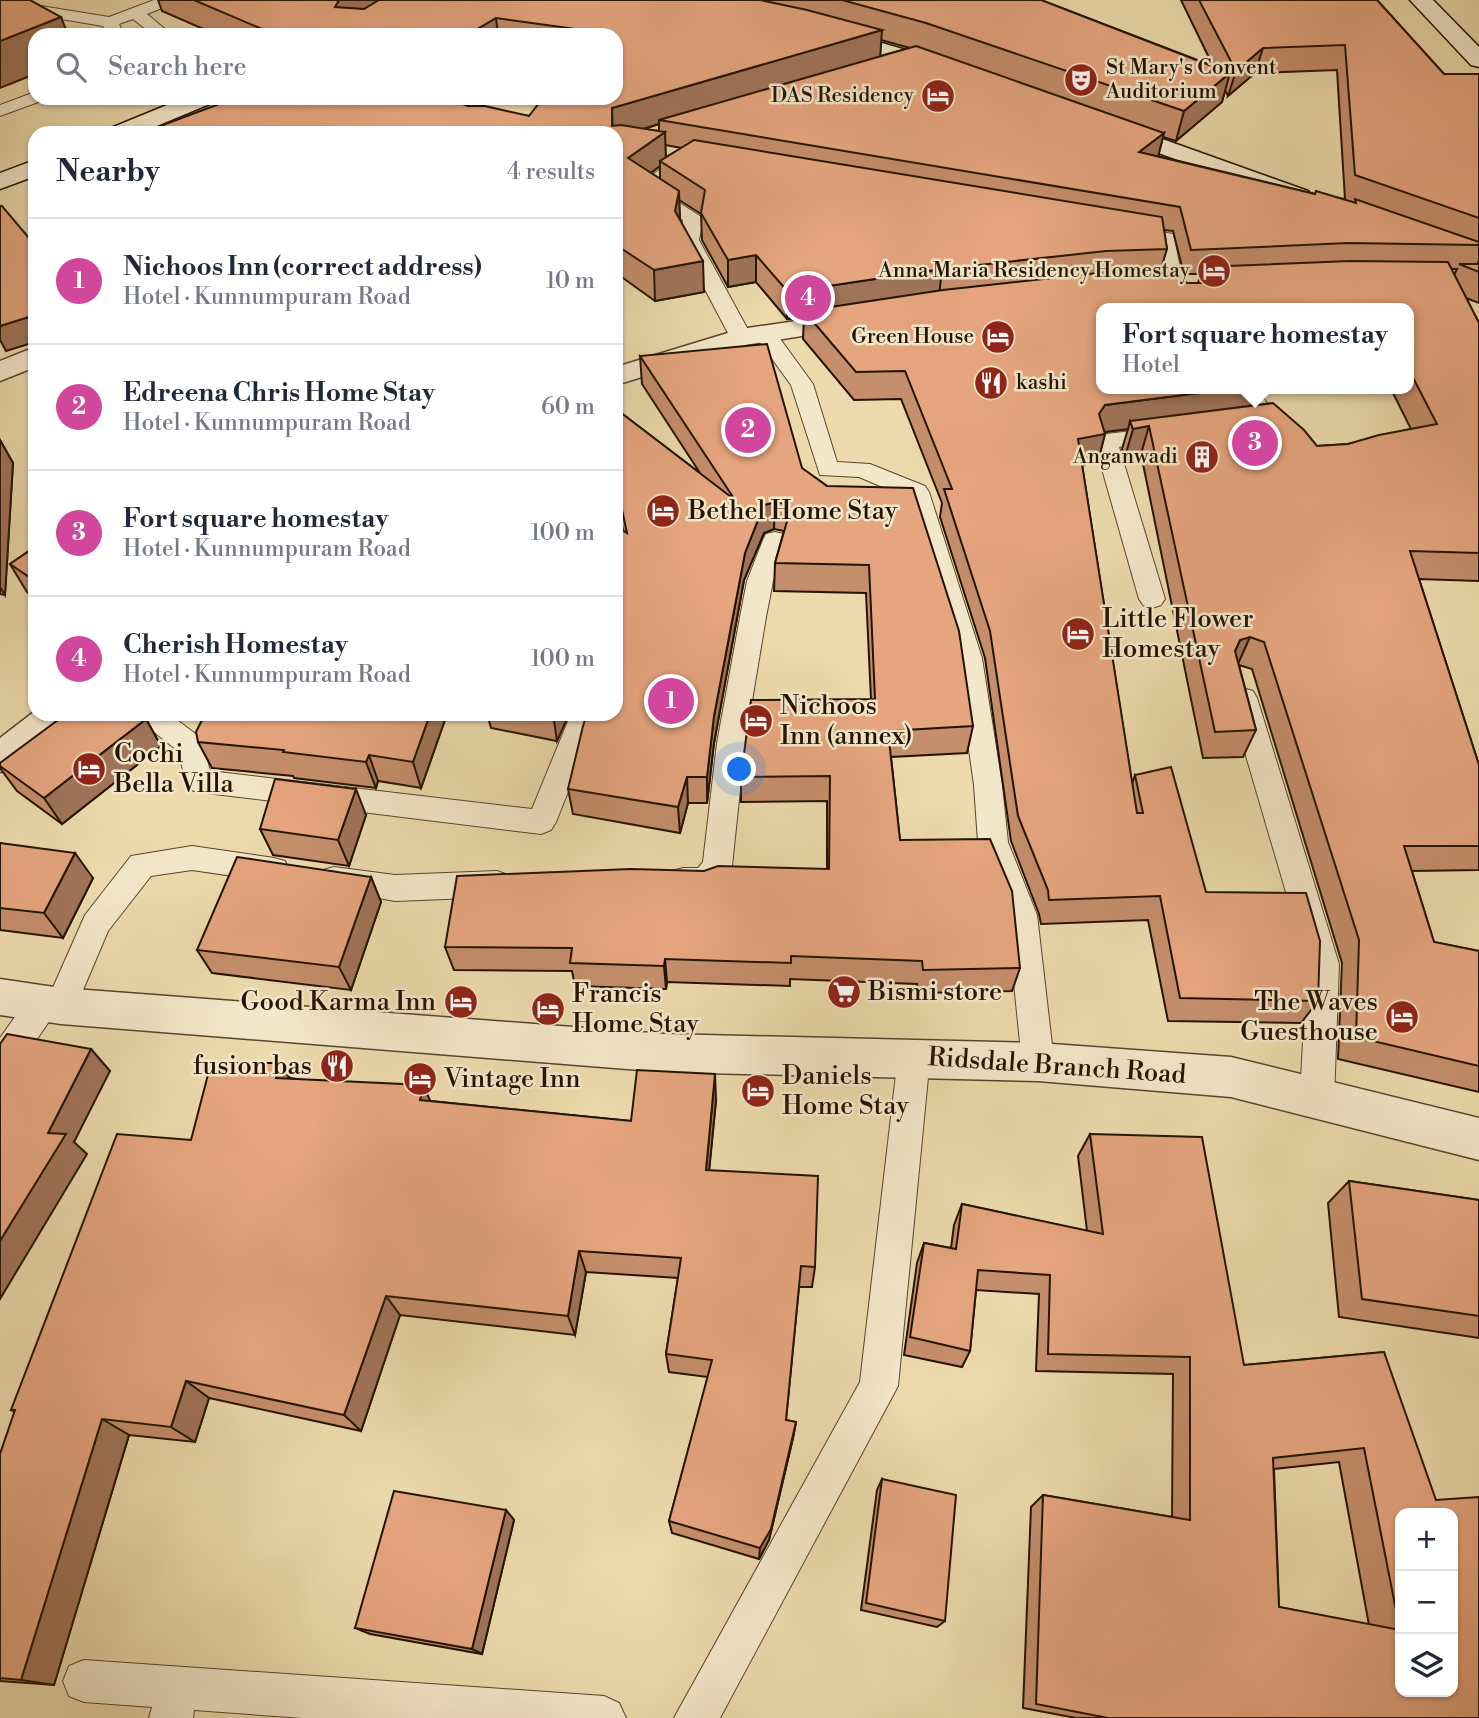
<!DOCTYPE html>
<meta charset="utf-8">
<style>
:root{--surface:#fff;--page:#f6f6f7;--text:#1f2937;--muted:#747a83;--line:#e0e1e3;--accent:#0b8043}
body{margin:0;font-family:"Libre Bodoni",serif;background:var(--page);color:var(--text)}
.controls{position:absolute;right:21px;bottom:21px;display:grid;overflow:hidden;border-radius:14px;box-shadow:0 2px 5px #0004}
.controls button{width:63px;height:63px;display:grid;place-items:center;padding:0;border:0;border-bottom:2px solid var(--line);background:var(--surface);color:var(--text);font:35px sans-serif}
.you{position:absolute;left:740px;top:770px;width:24px;height:24px;margin:-18px;border:5px solid #fff;border-radius:50%;background:#1a73e8;box-shadow:0 0 0 10px #1a73e833}
.badge{display:grid;place-items:center;width:46px;height:46px;border-radius:50%;background:var(--accent);color:#fff;font-size:23px;font-weight:700}
.pin{position:absolute;translate:-50% -50%;border:4px solid #fff;box-shadow:0 2px 7px #0006}
.popup{position:absolute;left:1096px;top:303px;width:318px;height:91px;box-sizing:border-box;display:grid;place-content:center;border-radius:14px;background:var(--surface);filter:drop-shadow(0 2px 5px #0005);font-size:23px;white-space:nowrap;color:var(--muted)}
.popup b{font-size:26px;color:var(--text)}
.popup::after{content:'';position:absolute;left:50%;top:100%;margin-left:-14px;border:14px solid transparent;border-top-color:var(--surface)}
.list{margin:0;padding:0;list-style:none}
h2{display:flex;justify-content:space-between;align-items:center;height:91px;margin:0;padding:0 28px;font-size:30px}
h2 small{font-size:23px;font-weight:400;color:var(--muted)}
.list li{display:grid;grid-template-columns:46px 1fr auto;gap:21px;align-items:center;box-sizing:border-box;height:126px;padding:0 28px;border-top:2px solid var(--line)}
.list b{display:block;font-size:26px;white-space:nowrap}
.list p{margin:0;font-size:23px;white-space:nowrap;color:var(--muted)}
.list em{font-size:23px;font-style:normal;color:var(--muted)}
.icon{flex:none;width:38px;height:38px;fill:none;stroke:currentColor;stroke-width:2;stroke-linecap:round;stroke-linejoin:round}
.map{position:relative;flex:none;width:1479px;height:1718px;overflow:hidden}
.search{position:absolute;background:var(--surface);box-shadow:0 2px 5px #0004;left:28px;top:28px;width:595px;height:77px;display:flex;align-items:center;gap:18px;box-sizing:border-box;padding:0 24px;border-radius:21px;color:var(--muted);font-size:26px}
.panel{position:absolute;background:var(--surface);box-shadow:0 2px 5px #0004;left:28px;top:126px;width:595px;height:595px;border-radius:21px}
.map>svg:first-child{display:block}
.lines{fill:none;stroke-linecap:round;stroke-linejoin:round}
.lane-casing{stroke:#56452c;stroke-width:2}
.street-casing{stroke:#56452c;stroke-width:3}
.secondary-casing{stroke:#241302;stroke-width:3}
.lane{fill:#f3e7c9;fill-rule:evenodd}
.street{fill:#f3e7c9;fill-rule:evenodd}
.secondary{fill:#f3e7c9;fill-rule:evenodd}
.wall{fill:#c58e6c;stroke:#241302;stroke-width:2;fill-rule:evenodd}
.shaded-wall{fill:#a07458;stroke:#241302;stroke-width:2}
.building{fill:#e5a57e;stroke:#241302;stroke-width:2;fill-rule:evenodd}
.labels{text-anchor:middle;dominant-baseline:central;stroke-width:5;stroke-linejoin:round;paint-order:stroke}
.far-poi-label{font-size:21px;fill:#241302;stroke:#f3e7c9;text-anchor:end}
.poi-label{font-size:26px;fill:#241302;stroke:#f3e7c9;text-anchor:start}
.street-label{font-size:26px;fill:#241302;stroke:#f3e7c9}
</style>
<div class="map">
<svg width="1479" height="1718" viewBox="0 0 1479 1718">
<rect width="100%" height="100%" fill="#ecdaac"/>
<filter id="stains"><feTurbulence type="fractalNoise" baseFrequency=".00286" numOctaves="4"/><feColorMatrix values="0 0 0 0 .2 0 0 0 0 .09 0 0 0 0 .02 0 0 0 .5 -.17"/></filter>
<radialGradient id="worn" r=".72"><stop offset=".6" stop-color="#630" stop-opacity="0"/><stop offset="1" stop-color="#630" stop-opacity=".3"/></radialGradient>
<g class="lines">
<g class="lane-casing">
<g id="lane">
<polygon points="154,0 177,0 175,3 147,14 172,35 153,35 133,19 119,24 124,35 108,35 103,26 43,16 0,32 0,21 41,6 109,17"/>
<polygon points="35,92 35,98 43,98 41,101 0,116 0,105"/>
<polygon points="690,152 699,158 697,162 656,188 703,218 699,240 752,337 749,342 733,342 730,337 679,240 683,220 633,188 683,154"/>
<polygon points="1127,226 1173,234 1184,286 1199,308 1179,308 1164,286 1157,243 1120,236 1117,232 1120,228"/>
<polygon points="765,328 773,329 813,384 837,462 870,464 925,486 929,492 982,658 1002,785 1008,842 1037,915 1054,1062 1050,1073 1038,1077 1026,1073 1022,1062 1007,915 978,842 974,785 956,658 906,497 859,477 820,475 791,385 754,334 757,329"/>
<polygon points="1235,389 1257,389 1279,420 1276,425 1246,430 1238,428 1235,423 1238,418 1253,415"/>
<polygon points="1166,427 1174,429 1178,434 1174,439 1119,447 1165,599 1161,605 1152,608 1143,605 1139,599 1094,441 1098,436 1106,434"/>
<polygon points="775,532 784,534 787,540 773,581 766,617 745,743 732,866 716,890 705,893 683,892 672,889 668,880 672,871 683,868 698,868 703,862 717,743 740,617 747,581 763,540 766,534"/>
<polygon points="1243,688 1253,691 1257,698 1339,964 1334,1099 1329,1110 1317,1114 1305,1110 1300,1099 1307,964 1229,698 1233,691"/>
<polygon points="136,714 169,714 201,738 210,771 532,809 571,714 599,714 556,822 551,830 541,834 198,792 188,789 178,751 140,721"/>
<polygon points="192,846 274,858 285,861 289,870 285,879 274,882 192,870 151,876 108,931 72,1016 61,1020 52,1017 12,1076 0,1080 0,1038 32,993 43,989 51,992 85,915 131,856"/>
<polygon points="334,867 395,875 497,871 508,875 512,884 508,893 497,897 395,901 323,888 319,879 323,870"/>
<polygon points="914,1042 926,1046 930,1057 898,1386 720,1718 674,1718 860,1382 898,1057 902,1046"/>
<polygon points="84,1660 604,1696 619,1703 626,1718 303,1718 194,1710 193,1718 149,1718 152,1707 84,1702 69,1696 63,1681 69,1666"/>
</g>
</g>
<g class="street-casing">
<g id="street">
<polygon points="856,312 866,314 870,320 866,326 745,345 616,385 616,367 741,329"/>
<polygon points="35,347 35,367 0,381 0,361"/>
<polygon points="35,711 35,714 74,714 69,724 13,768 0,772 0,738"/>
<polygon points="0,979 61,988 665,1034 1038,1043 1231,1057 1479,1118 1479,1160 1231,1097 1038,1081 665,1072 61,1024 0,1015"/>
</g>
</g>
<g class="secondary-casing">
<g id="secondary">
<polygon points="1410,0 1433,0 1479,47 1479,67 1471,65"/>
<polygon points="830,28 951,63 954,68 951,73 943,75 822,40 819,35 822,30"/>
<polygon points="184,98 216,98 212,103 140,133 107,133 111,128"/>
<polygon points="1112,121 1308,191 1312,196 1308,201 1299,204 1290,201 1104,133 1100,128 1104,123"/>
<polygon points="35,160 35,176 0,189 0,173"/>
</g>
</g>
<use href="#lane" class="lane"/>
<use href="#street" class="street"/>
<use href="#secondary" class="secondary"/>
</g>
<g class="wall">
<path d="M158 0H1041L1213 66 1181 0H1377L1444 74H1479V261L1477 264H1479V303L1466 298 1479 323V581L1419 579 1479 765V870L1412 871 1434 942 1479 951V1092L1338 1059 1342 963 1252 669 1239 665 1256 730 1243 757 1203 758 1141 454 1125 457 1122 449 1128 429 1105 432 1098 462 1082 465 1132 784 1135 775 1206 892 1318 1001 1301 1023 1168 1021 1148 920 1041 924 1039 914 1011 841 985 658 940 517 942 503 901 399 854 400 803 339 804 317 787 319 756 282 728 287 702 240 701 214 679 200 680 219 704 292 655 301 616 273V133H157L155 128 468 106 529 116 616 35H217L162 11ZM881 40 910 48 880 56ZM1337 70 1345 199 1315 194 1158 156 1163 137 1176 141 1222 102 1225 90 1228 96 1255 73ZM659 124V131L644 129ZM665 145 682 148 666 157ZM660 166V179L651 173ZM1164 230 1173 231 1184 274H1201L1198 283H1187L1161 269 1167 249ZM1451 269H1457L1454 275ZM1101 308H1409V389H1391L1411 429 1348 444 1317 446 1251 406 1257 389Z"/>
<polygon points="640,356 827,486 973,726 967,753 891,757 900,840 1020,968 1012,991 918,993 917,984 790,979 790,986 667,982 666,989 575,986 572,971 454,970 445,947 704,871 827,869 827,801 741,802 741,777 871,699 866,593 774,591 775,563 784,531 774,529 764,533 744,580 714,743 707,803 688,803 680,833 573,814 568,789 616,714 623,530 616,498 616,409 700,473 642,384"/>
<polygon points="0,440 13,463 5,595 0,594"/>
<polygon points="35,547 35,598 27,592 10,564"/>
<polygon points="205,714 447,714 421,788 378,781 376,788 294,778 293,776 212,768 198,742"/>
<polygon points="487,714 569,714 557,741 491,728"/>
<polygon points="146,719 161,746 62,824 17,791 0,768 0,763"/>
<polygon points="366,815 349,866 273,855 260,829"/>
<polygon points="0,843 93,878 63,938 0,930"/>
<polygon points="371,877 381,902 351,990 212,973 197,950"/>
<polygon points="280,1063 290,1078 430,1101 631,1121 716,1100 709,1170 815,1267 812,1287 799,1287 786,1420 796,1422 793,1438 769,1540 759,1559 672,1533 669,1521 708,1377 669,1372 666,1354 678,1278 586,1272 575,1335 400,1315 361,1431 209,1398 195,1442 129,1435 54,1685 0,1681 0,1454 15,1412 11,1410 191,1140"/>
<path d="M1090 1134 1244 1365 1384 1352 1479 1718H1076L1023 1708 1031 1507 1043 1495 1172 1517 1173 1374 1036 1371 1039 1294 976 1290 970 1351 962 1367 904 1355 917 1263 924 1243 951 1248 954 1225 962 1204 1087 1231 1078 1156ZM1339 1462 1369 1625 1279 1607 1274 1469Z"/>
<polygon points="1349,1181 1479,1200 1479,1338 1339,1317 1328,1203"/>
<polygon points="882,1479 945,1621 937,1627 861,1610 877,1490"/>
<polygon points="506,1510 514,1520 482,1654 370,1634 355,1628"/>
</g>
<g class="shaded-wall">
<polygon points="339,0 394,0 341,35 335,7"/>
<polygon points="61,17 68,35 35,35 35,74 0,88 0,41"/>
<polygon points="496,18 498,35 467,35"/>
<polygon points="882,30 880,59 659,120 659,124 616,137 613,133 612,108"/>
<polygon points="1263,48 1255,73 1228,96 1236,71"/>
<polygon points="1230,73 1222,102 1176,141 1184,111"/>
<polygon points="665,132 666,162 660,161 660,166 630,188 628,158"/>
<polygon points="1164,133 1158,157 1139,152"/>
<polygon points="679,191 680,221 675,211"/>
<polygon points="756,255 756,282 728,287 728,260"/>
<polygon points="703,261 704,292 655,301 654,270"/>
<polygon points="942,269 939,296 804,311 804,317 787,319 788,292"/>
<polygon points="35,315 35,342 6,351 0,340 0,326"/>
<polygon points="1230,389 1257,389 1248,413 1149,426 1141,454 1125,457 1133,429 1130,421 1128,429 1097,433 1105,434 1098,462 1071,467 1078,439 1105,405"/>
<polygon points="0,440 13,463 5,595 0,587"/>
<polygon points="775,502 774,529 764,533 744,580 714,743 707,803 707,777 714,716 745,553 764,505"/>
<polygon points="1250,637 1238,664 1228,667 1240,640"/>
<polygon points="430,714 447,714 421,788 413,762"/>
<polygon points="553,714 569,714 557,741"/>
<polygon points="146,719 161,746 62,824 44,798"/>
<polygon points="369,755 378,781 376,788 366,762"/>
<polygon points="687,777 688,803 680,833 678,807"/>
<polygon points="356,789 366,815 349,866 338,840"/>
<polygon points="75,853 93,878 63,938 44,913"/>
<polygon points="371,877 381,902 351,990 339,967"/>
<polygon points="665,959 667,982 666,989 664,966"/>
<polygon points="91,1049 110,1071 74,1142 87,1154 0,1299 0,1241 48,1133"/>
<polygon points="280,1063 296,1089 276,1078"/>
<polygon points="715,1074 716,1100 707,1193 706,1170"/>
<polygon points="423,1085 435,1111 420,1100"/>
<polygon points="579,1251 586,1272 575,1335 568,1316"/>
<polygon points="386,1296 400,1315 361,1431 344,1415"/>
<polygon points="186,1381 209,1398 195,1442 171,1427"/>
<polygon points="102,1419 129,1435 54,1685 21,1680"/>
<polygon points="796,1422 793,1438 769,1540 759,1559 760,1548"/>
<polygon points="506,1510 514,1520 482,1654 472,1649"/>
</g>
<g class="building">
<polygon points="0,0 30,0 61,17 0,41"/>
<polygon points="194,0 339,0 335,7 364,9 379,0 760,0 807,10 882,30 612,108 612,126 621,125 665,132 628,158 679,191 675,211 703,261 654,270 616,245 616,133 162,133 155,128 235,98 447,98 468,106 485,106 529,116 543,98 616,98 616,35 594,35 597,32 496,18 467,35 276,35"/>
<polygon points="842,0 1041,0 1230,73 1184,111 926,23"/>
<polygon points="1199,0 1377,0 1444,74 1479,74 1479,218 1355,175 1345,45 1263,48 1236,71"/>
<polygon points="916,46 1164,133 1139,152 1315,194 1316,191 1356,203 1355,199 1479,242 1479,245 1348,243 1191,250 1180,207 659,120"/>
<polygon points="694,140 1162,217 1167,249 1106,251 942,269 788,292 756,255 728,260 701,213 705,190 660,161"/>
<polygon points="0,206 2,206 35,245 35,315 0,326"/>
<polygon points="1350,261 1448,262 1479,323 1479,553 1410,551 1479,765 1479,846 1404,846 1434,942 1479,951 1479,1066 1356,1037 1359,940 1264,642 1250,637 1240,640 1235,651 1256,730 1215,732 1149,426 1133,429 1130,421 1273,403 1304,430 1317,446 1348,444 1379,435 1437,424 1409,370 1409,308 1101,308 1101,389 1230,389 1105,405 1099,414 1105,434 1078,439 1137,813 1143,813 1135,775 1171,767 1206,892 1306,893 1320,941 1318,1001 1180,998 1160,896 1049,900 1048,890 1018,816 990,631 944,489 952,489 905,371 856,372 804,311 943,290 1107,272 1176,269 1187,283 1209,283 1211,278 1203,267"/>
<polygon points="1459,264 1479,264 1479,272"/>
<polygon points="767,344 802,468 827,486 913,488 959,631 973,726 888,731 900,840 990,839 1012,891 1020,968 923,970 922,961 791,956 791,963 665,959 664,966 570,963 572,948 445,947 457,876 631,869 704,871 718,866 829,869 830,776 741,777 751,700 875,699 869,565 775,563 790,511 786,504 775,502 764,505 745,553 714,716 707,777 687,777 678,807 568,789 583,726 587,714 616,714 616,526 627,533 616,482 616,409 735,500 640,356"/>
<polygon points="35,547 35,581 10,564"/>
<polygon points="66,714 139,714 146,719 44,798 0,766 0,763"/>
<polygon points="205,714 430,714 413,762 369,755 366,762 283,752 284,750 198,742 196,732"/>
<polygon points="275,779 356,789 338,840 260,829"/>
<polygon points="0,843 75,853 44,913 0,908"/>
<polygon points="237,857 371,877 339,967 197,950"/>
<polygon points="7,1034 91,1049 48,1133 66,1134 0,1241 0,1044"/>
<polygon points="211,1063 280,1063 276,1078 423,1085 420,1100 631,1121 637,1070 715,1074 706,1170 818,1176 815,1267 801,1266 786,1420 796,1422 771,1529 760,1548 669,1521 712,1360 666,1354 681,1258 579,1251 568,1316 386,1296 344,1415 186,1381 171,1427 102,1419 21,1680 0,1678 0,1454 15,1410 11,1410 117,1134 191,1140"/>
<path d="M1090 1134 1202 1137 1244 1365 1384 1352 1436 1500 1479 1497V1718H1108L1036 1704 1043 1495 1190 1520V1357L1048 1354 1050 1275 978 1270 970 1351 910 1337 924 1243 956 1249 962 1204 1103 1234ZM1364 1448 1400 1630 1279 1607 1273 1458ZM1400 1513H1453V1692H1400Z"/>
<polygon points="1349,1181 1479,1200 1479,1316 1362,1299"/>
<polygon points="882,1479 956,1495 945,1621 866,1603"/>
<polygon points="394,1491 506,1510 472,1649 355,1628"/>
</g>
<defs>
<g id="theatre-disc" transform="scale(1.75)"><circle r="9.5" fill="#8f2418" stroke="#f3e7c9"/><path d="M-5-5.5Q0-4 5-5.5V0Q5 5 0 6Q-5 5-5 0ZM-3.3-2.5H-1v1.5H-3.3ZM1-2.5H3.3v1.5H1ZM-2.8 1Q0 5.5 2.8 1Z" fill="#fff"/></g>
<g id="hotel-disc" transform="scale(1.75)"><circle r="9.5" fill="#8f2418" stroke="#f3e7c9"/><path d="M-6-4.5h1.5V1H6V5H4.5V3h-9V5H-6ZM-4 0a1.8 1.8 0 1 1 3.6 0ZM.5 0V-2.5h3Q6-2.5 6 0Z" fill="#fff"/></g>
<g id="restaurant-disc" transform="scale(1.75)"><circle r="9.5" fill="#8f2418" stroke="#f3e7c9"/><path d="M-5-6h1v4h1v-4h1v4h1v-4h1v5L-1.5 .5V6h-2V.5L-5-1ZM5-6V6H3V1.5H1.5Q1.5-4 5-6Z" fill="#fff"/></g>
<g id="building-disc" transform="scale(1.75)"><circle r="9.5" fill="#8f2418" stroke="#f3e7c9"/><path d="M-4-6H4V6H1V3H-1V6H-4ZM-2.5-4.3h1.7v1.8h-1.7ZM.8-4.3h1.7v1.8H.8ZM-2.5-1h1.7V.8h-1.7ZM.8-1h1.7V.8H.8Z" fill="#fff"/></g>
<g id="supermarket-disc" transform="scale(1.75)"><circle r="9.5" fill="#8f2418" stroke="#f3e7c9"/><path d="M-6-5.5h2.5l.6 2H6L4.5 2H-2.5L-4.4-4H-6ZM-1.5 3.2a1.3 1.3 0 1 0 .1 0ZM3 3.2a1.3 1.3 0 1 0 .1 0Z" fill="#fff"/></g>
</defs>
<g fill-rule="evenodd">
<use href="#theatre-disc" x="1081" y="80"/>
<use href="#hotel-disc" x="938" y="96"/>
<use href="#hotel-disc" x="1214" y="271"/>
<use href="#hotel-disc" x="998" y="337"/>
<use href="#restaurant-disc" x="991" y="383"/>
<use href="#building-disc" x="1202" y="457"/>
<use href="#hotel-disc" x="663" y="511"/>
<use href="#hotel-disc" x="1078" y="634"/>
<use href="#hotel-disc" x="756" y="721"/>
<use href="#hotel-disc" x="89" y="769"/>
<use href="#supermarket-disc" x="844" y="992"/>
<use href="#hotel-disc" x="461" y="1002"/>
<use href="#hotel-disc" x="548" y="1009"/>
<use href="#hotel-disc" x="1402" y="1017"/>
<use href="#restaurant-disc" x="337" y="1066"/>
<use href="#hotel-disc" x="420" y="1079"/>
<use href="#hotel-disc" x="758" y="1091"/>
</g>
<g class="labels">
<g class="far-poi-label">
<text x="1106" y="68" text-anchor="start">St Mary's Convent<tspan x="1106" dy="24">Auditorium</tspan></text>
<text x="914" y="96">DAS Residency</text>
<text x="1190" y="271">Anna Maria Residency Homestay</text>
<text x="974" y="337">Green House</text>
<text x="1016" y="383" text-anchor="start">kashi</text>
<text x="1178" y="457">Anganwadi</text>
</g>
<g class="poi-label">
<text x="688" y="511">Bethel Home Stay</text>
<text x="1102" y="619">Little Flower<tspan x="1102" dy="30">Homestay</tspan></text>
<text x="780" y="706">Nichoos<tspan x="780" dy="30">Inn (annex)</tspan></text>
<text x="114" y="754">Cochi<tspan x="114" dy="30">Bella Villa</tspan></text>
<text x="868" y="992">Bismi store</text>
<text x="572" y="994">Francis<tspan x="572" dy="30">Home Stay</tspan></text>
<text x="436" y="1002" text-anchor="end">Good Karma Inn</text>
<text x="1378" y="1002" text-anchor="end">The Waves<tspan x="1378" dy="30">Guesthouse</tspan></text>
<text x="312" y="1066" text-anchor="end">fusion bas</text>
<text x="782" y="1076">Daniels<tspan x="782" dy="30">Home Stay</tspan></text>
<text x="444" y="1079">Vintage Inn</text>
</g>
<g class="street-label">
<text transform="translate(1057 1066) rotate(4)">Ridsdale Branch Road</text>
</g>
</g>
<rect width="100%" height="100%" filter="url(#stains)"/>
<rect width="100%" height="100%" fill="url(#worn)"/>
</svg>
<div class="controls">
<button>+</button>
<button>−</button>
<button><svg class="icon" aria-label="layers" viewBox="0 0 24 24"><path d="M12 4l9 5-9 5-9-5zM3 14l9 5 9-5"/></svg></button>
</div>
<div class="you"></div>
<div class="pin badge" style="left:671px;top:701px;background:#d1479c">1</div>
<div class="pin badge" style="left:748px;top:430px;background:#d1479c">2</div>
<div class="pin badge" style="left:1255px;top:443px;background:#d1479c">3</div>
<div class="popup"><b>Fort square homestay</b>Hotel</div>
<div class="pin badge" style="left:808px;top:298px;background:#d1479c">4</div>
<div class="search"><svg class="icon" aria-label="search" viewBox="0 0 24 24"><circle cx="10" cy="10" r="6"/><path d="M15 15l6 6"/></svg>Search here</div>
<section class="panel">
<h2>Nearby<small>4 results</small></h2>
<ul class="list">
<li><span class="badge" style="background:#d1479c">1</span><div><b>Nichoos Inn (correct address)</b><p>Hotel · Kunnumpuram Road</p></div><em>10 m</em></li>
<li><span class="badge" style="background:#d1479c">2</span><div><b>Edreena Chris Home Stay</b><p>Hotel · Kunnumpuram Road</p></div><em>60 m</em></li>
<li><span class="badge" style="background:#d1479c">3</span><div><b>Fort square homestay</b><p>Hotel · Kunnumpuram Road</p></div><em>100 m</em></li>
<li><span class="badge" style="background:#d1479c">4</span><div><b>Cherish Homestay</b><p>Hotel · Kunnumpuram Road</p></div><em>100 m</em></li>
</ul>
</section>
</div>
